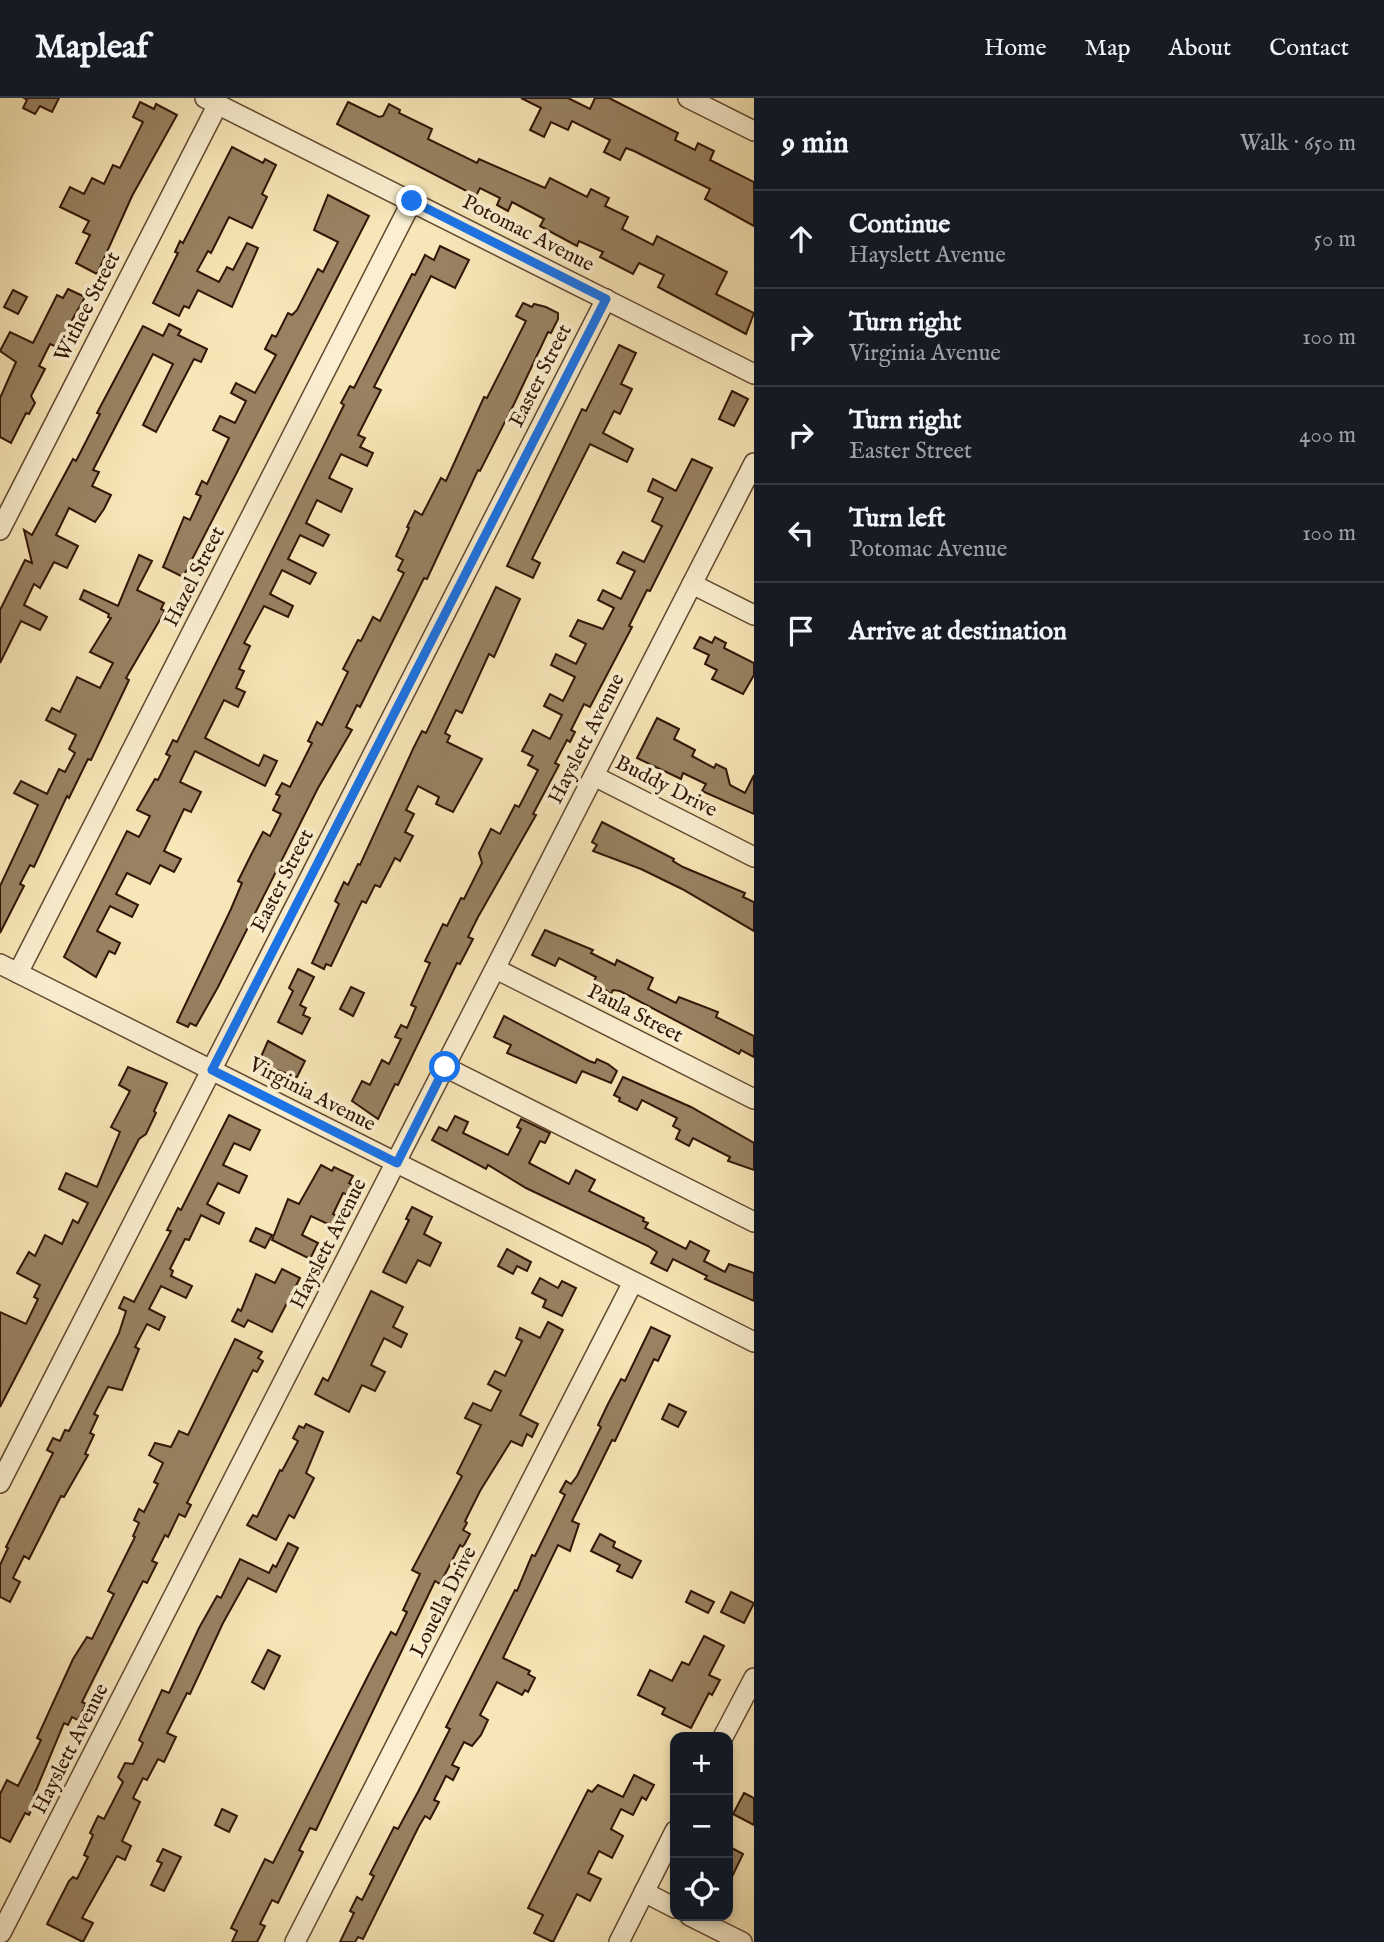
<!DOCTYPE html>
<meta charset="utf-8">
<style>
:root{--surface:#171b24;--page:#20242c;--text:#f1f3f6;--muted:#9ea1a6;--line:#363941}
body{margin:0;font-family:"IM FELL English",serif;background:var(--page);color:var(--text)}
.controls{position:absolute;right:21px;bottom:21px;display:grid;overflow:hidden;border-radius:14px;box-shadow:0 4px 10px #0003}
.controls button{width:63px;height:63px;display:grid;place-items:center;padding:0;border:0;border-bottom:2px solid var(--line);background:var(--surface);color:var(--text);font:35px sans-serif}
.stop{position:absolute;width:21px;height:21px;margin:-16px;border:5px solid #1a73e8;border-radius:50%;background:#fff}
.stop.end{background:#1a73e8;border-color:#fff;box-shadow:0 2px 7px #0008}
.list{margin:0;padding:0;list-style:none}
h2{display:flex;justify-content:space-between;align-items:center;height:91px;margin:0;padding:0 28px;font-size:30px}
h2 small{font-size:23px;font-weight:400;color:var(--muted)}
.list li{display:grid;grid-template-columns:46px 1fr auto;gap:21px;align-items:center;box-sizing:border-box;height:98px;padding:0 28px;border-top:2px solid var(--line)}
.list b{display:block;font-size:26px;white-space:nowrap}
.list p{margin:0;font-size:23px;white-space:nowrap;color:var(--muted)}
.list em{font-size:23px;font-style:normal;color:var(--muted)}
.icon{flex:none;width:38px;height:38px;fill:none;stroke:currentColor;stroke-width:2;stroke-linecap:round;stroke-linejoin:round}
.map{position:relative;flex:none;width:754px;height:1844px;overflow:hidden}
header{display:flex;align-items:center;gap:42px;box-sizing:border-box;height:98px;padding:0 35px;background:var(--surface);border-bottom:2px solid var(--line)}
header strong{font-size:33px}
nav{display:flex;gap:38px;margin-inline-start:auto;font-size:24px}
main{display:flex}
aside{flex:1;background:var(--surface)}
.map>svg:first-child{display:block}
.building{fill:#988262;stroke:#321506;stroke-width:2}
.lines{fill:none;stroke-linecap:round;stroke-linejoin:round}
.minor-casing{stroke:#634932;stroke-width:22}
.minor{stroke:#faefd0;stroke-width:19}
.route{stroke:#1a73e8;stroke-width:9}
.labels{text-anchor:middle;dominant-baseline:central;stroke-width:7;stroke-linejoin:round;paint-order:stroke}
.street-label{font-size:21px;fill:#321506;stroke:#faefd0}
</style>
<header>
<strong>Mapleaf</strong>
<nav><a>Home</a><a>Map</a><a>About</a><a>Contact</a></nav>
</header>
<main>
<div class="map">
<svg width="754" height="1844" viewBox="0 0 754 1844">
<rect width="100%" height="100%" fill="#f7e6b7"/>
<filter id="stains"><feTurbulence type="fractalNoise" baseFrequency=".00286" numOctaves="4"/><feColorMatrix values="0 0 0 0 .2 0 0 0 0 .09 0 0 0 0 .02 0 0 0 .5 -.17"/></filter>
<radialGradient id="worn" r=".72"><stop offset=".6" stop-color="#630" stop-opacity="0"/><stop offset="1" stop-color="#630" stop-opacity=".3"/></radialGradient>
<g class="building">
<polygon points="24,0 59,0 52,14 40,8 35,16 23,10 27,2"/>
<polygon points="521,0 568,0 590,11 595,0 609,0 678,35 675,42 695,52 698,45 714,53 710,62 754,84 754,128 705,101 710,91 634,53 626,50 620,62 604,54 610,42 572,23 568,32 551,24 544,39 530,32 541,10"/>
<polygon points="140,4 154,11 156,6 177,17 132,98 97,176 76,165 90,137 83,134 89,123 60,109 70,89 84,96 92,80 104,86 113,67 120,70 143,24 133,19"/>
<polygon points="348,4 379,19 383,18 389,6 400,12 399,15 432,31 428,41 477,65 479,61 545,90 550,80 587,99 591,91 609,100 605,108 628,119 622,131 653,147 657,138 727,174 716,196 754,215 746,236 658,189 664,177 639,165 633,176 600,159 603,154 579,143 577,148 540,128 544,121 512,104 508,113 497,107 500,100 480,90 476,98 337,26"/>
<polygon points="232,49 263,65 265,61 276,67 262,96 267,99 252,130 229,119 211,155 208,153 197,173 219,184 227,169 233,172 247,145 258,150 232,209 198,192 189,210 184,208 179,218 153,205 178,155 175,154 180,143 183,145"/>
<polygon points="328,97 369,118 183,479 163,469 184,419 190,422 201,398 196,396 202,383 207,386 229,340 213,332 220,318 235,325 246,303 231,295 236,285 255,295 276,257 265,251 272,237 276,239 288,215 292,217 297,212 318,171 323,174 338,144 314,132"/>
<polygon points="440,148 469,162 455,190 431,178 374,289 381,292 358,337 365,340 360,349 373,355 367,368 341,356 329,380 352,391 341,414 317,402 306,425 329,437 323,448 300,437 288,461 316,475 310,486 282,472 270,496 293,508 288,519 264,508 244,545 250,548 239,571 244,573 236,590 245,594 238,609 224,602 205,640 259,668 264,657 277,663 265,688 195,653 180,684 201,694 191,714 184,711 164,753 181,761 174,774 160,767 150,786 127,775 116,796 138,807 132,819 110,808 97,833 120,845 115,856 109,853 96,879 64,859 127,733 139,739 150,718 137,712 155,681 158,682 170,658 166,656 173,642 177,644 344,307 341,305 350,288 354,290 412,176 415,177 425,157 434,162"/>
<polygon points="68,191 85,199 57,249 50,246 39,268 45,271 31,298 35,305 29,316 26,315 11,345 0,339 0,300 16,264 0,253 10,234 33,245 57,197 63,200"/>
<polygon points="13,192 27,199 18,216 4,209"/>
<polygon points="523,205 532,209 534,206 546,209 558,215 558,221 551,235 548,234 514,306 480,373 478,372 427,481 424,480 360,609 357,607 346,629 352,632 318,690 218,889 196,928 190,925 188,929 177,924 231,811 242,785 238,783 251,757 263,734 270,738 281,716 273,712 280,698 276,696 282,685 290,689 312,645 308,643 317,624 322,627 348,574 343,571 358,542 361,543 373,519 380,523 404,475 398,472 403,462 396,458 409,430 407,429 415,413 422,417 441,380 446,383 484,299 487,300 526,223 516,218"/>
<polygon points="169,226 181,232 178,237 207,251 201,264 194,261 156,334 143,327 173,266 153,256 93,372 99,374 92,388 111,397 104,411 95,424 69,410 56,437 78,448 67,470 54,464 40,490 34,486 24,507 47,519 40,532 21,523 0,565 0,512 25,462 32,465 24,432 32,437 73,361 76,363 100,316 97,315 143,228 163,238"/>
<polygon points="619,247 636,255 621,286 632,291 620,316 614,313 603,335 633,351 627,364 590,346 532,461 540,465 533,480 507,468 582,311 586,313"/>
<polygon points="732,293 748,301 734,328 719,321"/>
<polygon points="692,361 712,370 650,493 647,492 629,528 632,529 590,609 584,606 571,632 575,634 570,644 567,642 555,665 559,667 533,716 536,717 478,819 468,839 473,841 460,866 457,865 398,987 395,986 378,1021 352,1003 362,983 370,987 382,962 389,966 401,941 395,939 401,927 407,930 416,909 411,907 430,865 425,863 443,826 447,828 461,800 464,801 482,765 479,755 491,731 500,736 515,707 519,709 538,672 528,667 533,658 522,653 533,632 550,641 562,617 544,608 550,596 563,603 575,579 551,567 556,556 576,566 586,546 570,538 578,522 603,531 614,510 598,502 603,492 621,501 635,473 617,465 623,454 644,464 662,428 652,423 663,400 648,393 653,381 676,393"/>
<polygon points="139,457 152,463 137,492 164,505 161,511 165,513 126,580 129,582 91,662 88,661 69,700 67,698 34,769 30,767 20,786 24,788 0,835 0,788 38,707 14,695 21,683 47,696 59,671 65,674 75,655 69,651 76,637 46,622 52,610 60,614 77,579 100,590 113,565 90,554 111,520 108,519 109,516 80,501 84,492 118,508"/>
<polygon points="496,489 520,501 494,559 489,556 462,615 456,612 445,635 450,638 447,644 482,661 453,714 436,706 439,699 418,688 406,712 414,716 405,734 413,738 400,763 395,760 380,789 375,787 366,805 362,803 331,868 326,866 324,871 312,865 339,806 335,803 344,784 348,787 358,766 360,767 413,651 422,633 426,635"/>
<polygon points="700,539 712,545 715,539 726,545 724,550 754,565 754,577 743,596 712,581 717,572 705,566 709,557 694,550"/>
<polygon points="657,620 679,631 674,641 695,652 692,658 714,670 716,666 726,671 730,687 745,695 754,677 754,716 702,693 706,686 683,675 681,681 637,660"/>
<polygon points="602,724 674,761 673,763 683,769 745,795 743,799 754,804 754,833 682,791 641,771 593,753 597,747 592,744"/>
<polygon points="545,832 593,852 591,855 615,867 617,862 653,880 648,891 676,905 679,899 718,914 716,919 754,938 754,959 741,952 739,956 620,893 613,892 611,896 594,883 596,879 559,860 555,868 532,857"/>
<polygon points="298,871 314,879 300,907 306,910 303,917 310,920 302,936 278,924 293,893 289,890"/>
<polygon points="351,889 364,895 353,918 340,911"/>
<polygon points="504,918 589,963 595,965 597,961 608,966 617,973 611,985 582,973 576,985 507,955 511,947 494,939"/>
<polygon points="268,943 305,963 297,979 265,968 267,964 260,961"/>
<polygon points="128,969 167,985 154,1013 156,1015 146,1036 139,1041 0,1309 0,1214 26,1226 38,1201 34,1199 40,1187 17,1175 29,1154 35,1158 45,1137 62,1146 73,1122 78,1125 88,1105 59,1091 66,1075 97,1089 120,1034 111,1029 130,993 119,987"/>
<polygon points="623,979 691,1009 754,1045 754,1072 728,1063 730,1059 693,1040 689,1048 676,1041 680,1032 673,1028 677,1020 642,1002 637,1012 619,1003 620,1000 614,997"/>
<polygon points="229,1017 260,1032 250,1052 234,1045 223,1067 247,1078 239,1095 218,1085 207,1106 224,1115 219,1126 201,1117 189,1142 185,1141 170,1171 173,1173 171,1178 192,1188 186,1200 161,1188 149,1211 165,1219 159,1232 147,1226 135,1249 139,1251 122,1292 108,1289 94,1316 98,1318 90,1335 94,1337 85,1356 88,1357 64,1399 61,1398 29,1461 24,1458 13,1480 20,1484 10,1504 0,1499 0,1467 8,1450 6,1449 53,1355 47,1352 53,1340 60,1343 65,1332 69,1333 119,1235 126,1213 119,1210 124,1199 134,1204 171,1133 167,1132 178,1110 181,1112"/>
<polygon points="455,1018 468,1024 463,1035 508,1057 521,1031 517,1029 521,1021 550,1035 545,1045 540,1043 529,1065 569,1086 576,1072 595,1082 589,1093 644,1120 643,1123 648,1125 645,1130 686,1151 690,1143 709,1153 704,1163 725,1174 729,1166 754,1175 754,1203 705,1181 707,1178 673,1161 667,1173 651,1165 657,1154 648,1148 526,1090 488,1067 486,1071 432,1042 439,1029 447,1033"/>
<polygon points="321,1067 332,1073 334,1069 353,1078 349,1085 353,1087 348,1097 343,1095 333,1116 337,1118 332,1128 311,1118 302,1137 318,1145 310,1161 272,1142 288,1101 299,1106"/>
<polygon points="412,1109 432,1119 424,1136 441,1145 430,1168 418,1162 406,1185 383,1174 409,1122 406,1121"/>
<polygon points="256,1130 272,1137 265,1150 250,1143"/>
<polygon points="507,1151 531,1164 527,1173 517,1168 513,1176 498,1168"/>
<polygon points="282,1171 300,1180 272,1234 248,1222 244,1229 232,1223 238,1211 241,1213 256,1176 275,1185"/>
<polygon points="540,1180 558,1190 562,1183 576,1190 562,1218 543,1209 546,1202 532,1195"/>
<polygon points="371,1193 403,1209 393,1229 407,1236 401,1249 384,1240 371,1267 385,1274 375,1293 362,1287 349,1314 315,1296 323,1280 328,1283"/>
<polygon points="548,1224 563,1232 520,1317 538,1326 532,1339 527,1336 522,1348 511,1343 480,1393 465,1423 467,1425 463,1432 470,1436 463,1449 460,1447 440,1486 435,1483 316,1732 310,1730 299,1752 303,1754 278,1805 272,1802 260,1826 265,1828 257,1844 232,1844 237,1833 231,1830 265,1761 273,1765 372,1570 391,1534 396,1537 407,1514 403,1512 420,1476 412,1472 462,1378 457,1375 481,1327 465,1320 473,1305 491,1313 501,1293 488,1286 495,1273 505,1278 522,1243 516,1240 520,1230 540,1240"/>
<polygon points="651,1229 670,1238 658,1263 654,1261 615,1343 612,1342 572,1423 579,1426 570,1453 558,1447 503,1560 530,1573 528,1576 535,1580 528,1594 525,1592 522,1597 497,1584 480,1617 488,1622 481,1637 472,1648 464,1644 452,1667 459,1670 453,1682 446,1678 434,1702 439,1704 430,1721 425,1718 419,1728 363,1841 358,1839 355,1844 340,1844 354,1815 350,1813 357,1799 362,1802 374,1778 370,1776 394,1729 398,1731 418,1694 450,1631 446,1629 515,1492 517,1493 532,1457 535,1458 565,1397 560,1394 566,1383 571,1386 577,1378 601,1329 598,1327 608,1306 621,1281 625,1283"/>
<polygon points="235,1241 262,1254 258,1260 263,1263 257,1274 253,1272 233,1312 187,1405 191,1407 185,1419 179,1416 168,1439 165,1437 152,1463 157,1465 147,1485 143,1483 117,1534 82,1604 86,1606 78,1622 72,1619 68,1627 64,1625 34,1697 38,1699 29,1717 25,1715 10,1744 0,1739 0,1696 7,1682 18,1688 41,1642 37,1640 73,1561 87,1539 92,1541 114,1496 108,1493 135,1439 133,1438 139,1425 134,1422 139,1411 144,1414 158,1386 154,1384 163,1365 149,1357 155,1345 171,1349 179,1333 188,1337"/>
<polygon points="669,1306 686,1314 678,1329 662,1321"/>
<polygon points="306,1326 323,1334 306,1375 314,1380 294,1420 289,1417 276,1442 247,1427 253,1417 257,1419 280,1372 282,1373 298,1343 293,1340 299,1328 304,1330"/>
<polygon points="600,1436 615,1444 613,1449 641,1463 632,1480 617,1473 620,1467 591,1453"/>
<polygon points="288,1445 298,1450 276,1494 248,1480 223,1525 190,1596 187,1595 167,1635 176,1639 164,1664 158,1661 147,1682 143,1680 133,1700 140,1704 122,1743 131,1748 125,1762 117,1758 82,1820 93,1825 83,1844 47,1826 69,1783 73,1779 77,1781 88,1759 84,1757 93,1737 90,1735 98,1718 104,1721 123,1684 118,1679 125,1665 133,1666 143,1645 139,1642 162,1592 169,1595 199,1530 217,1498 221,1500 240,1461 269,1475 273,1467 276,1469"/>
<polygon points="691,1493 714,1504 708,1515 686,1504"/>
<polygon points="731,1494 754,1505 744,1525 721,1514"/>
<polygon points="704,1538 724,1548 709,1577 720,1582 712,1597 709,1595 691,1630 662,1616 665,1610 638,1597 650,1572 672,1583 682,1564 689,1567"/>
<polygon points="268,1552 280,1558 264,1591 252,1584"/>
<polygon points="634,1677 654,1687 646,1702 642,1699 633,1717 621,1711 611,1731 623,1738 612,1760 599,1753 588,1775 601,1781 590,1803 577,1796 553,1844 534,1835 543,1817 528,1810 588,1692 592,1694 598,1687 623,1699"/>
<polygon points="744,1695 754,1700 754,1727 733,1716"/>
<polygon points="222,1711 237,1718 229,1734 215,1727"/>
<polygon points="728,1748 743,1756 728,1787"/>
<polygon points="163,1751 181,1759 164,1793 151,1787 162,1765 157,1763"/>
</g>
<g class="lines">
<g class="minor-casing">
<g id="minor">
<polyline points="205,0 754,276"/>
<polyline points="688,0 754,33"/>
<polyline points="0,432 218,6"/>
<polyline points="692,486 754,517"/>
<polyline points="594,678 754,759"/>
<polyline points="0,866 754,1244"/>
<polyline points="496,871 754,1001"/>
<polyline points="18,875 412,103"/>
<polyline points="445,969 754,1124"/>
<polyline points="0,1385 606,201"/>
<polyline points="723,1639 754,1580"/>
<polyline points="644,1794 675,1810"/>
<polyline points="690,1818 742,1844"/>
<polyline points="1,1835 754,365"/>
<polyline points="295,1844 633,1184"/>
<polyline points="619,1844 675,1733"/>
</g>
</g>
<use href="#minor" class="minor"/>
</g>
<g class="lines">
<polyline class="route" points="412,103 606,201 212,972 397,1065 445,969"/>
</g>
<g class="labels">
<g class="street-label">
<text transform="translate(528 136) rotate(27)">Potomac Avenue</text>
<text transform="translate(88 209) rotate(-63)">Withee Street</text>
<text transform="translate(541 278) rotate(-63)">Easter Street</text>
<text transform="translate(195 479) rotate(-63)">Hazel Street</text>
<text transform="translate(587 641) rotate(-63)">Hayslett Avenue</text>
<text transform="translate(666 689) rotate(27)">Buddy Drive</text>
<text transform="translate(283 783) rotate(-63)">Easter Street</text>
<text transform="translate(635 916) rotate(27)">Paula Street</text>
<text transform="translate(312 997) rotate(27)">Virginia Avenue</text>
<text transform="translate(329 1146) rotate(-63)">Hayslett Avenue</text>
<text transform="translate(444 1504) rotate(-63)">Louella Drive</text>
<text transform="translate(71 1651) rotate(-63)">Hayslett Avenue</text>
</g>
</g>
<rect width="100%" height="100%" filter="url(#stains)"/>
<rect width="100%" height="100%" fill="url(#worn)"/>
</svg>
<div class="controls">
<button>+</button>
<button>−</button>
<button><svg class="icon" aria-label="locate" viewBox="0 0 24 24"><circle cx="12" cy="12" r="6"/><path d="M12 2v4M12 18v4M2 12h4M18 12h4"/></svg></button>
</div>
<div class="stop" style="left:445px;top:969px"></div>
<div class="stop end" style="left:412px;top:103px"></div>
</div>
<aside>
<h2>9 min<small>Walk · 650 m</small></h2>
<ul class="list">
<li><svg class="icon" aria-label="ahead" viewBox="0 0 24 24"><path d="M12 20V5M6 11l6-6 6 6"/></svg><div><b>Continue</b><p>Hayslett Avenue</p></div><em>50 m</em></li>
<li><svg class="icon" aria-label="right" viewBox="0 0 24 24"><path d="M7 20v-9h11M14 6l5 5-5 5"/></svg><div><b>Turn right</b><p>Virginia Avenue</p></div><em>100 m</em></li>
<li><svg class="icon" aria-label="right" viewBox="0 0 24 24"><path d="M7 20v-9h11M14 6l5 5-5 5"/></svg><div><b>Turn right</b><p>Easter Street</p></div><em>400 m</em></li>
<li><svg class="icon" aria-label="left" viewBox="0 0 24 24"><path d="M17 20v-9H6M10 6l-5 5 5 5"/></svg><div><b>Turn left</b><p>Potomac Avenue</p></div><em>100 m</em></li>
<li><svg class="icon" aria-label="arrive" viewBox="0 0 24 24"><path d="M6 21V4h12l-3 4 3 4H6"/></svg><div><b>Arrive at destination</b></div></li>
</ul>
</aside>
</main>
